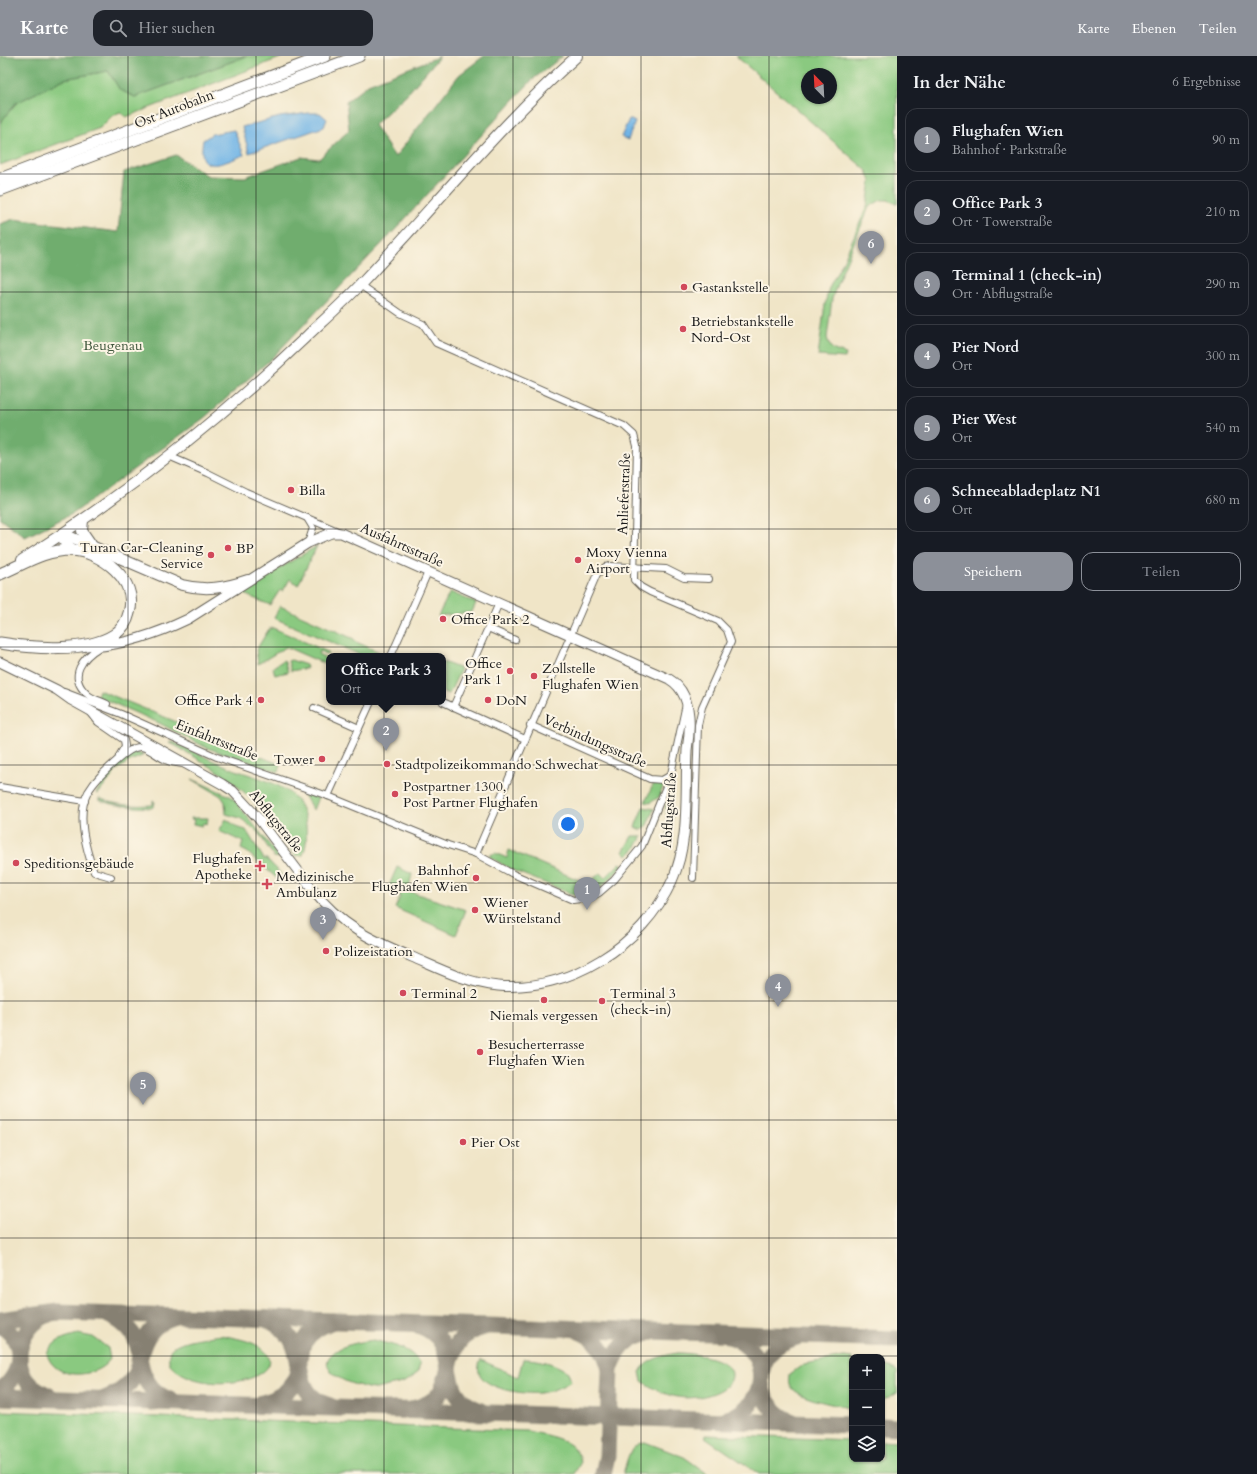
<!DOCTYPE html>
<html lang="de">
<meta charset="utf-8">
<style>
:root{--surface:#171b24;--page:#20242c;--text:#f1f3f6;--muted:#9ea1a6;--line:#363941;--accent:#8c9099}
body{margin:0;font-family:Cardo,serif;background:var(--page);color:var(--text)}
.controls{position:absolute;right:12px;bottom:12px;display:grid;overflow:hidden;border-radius:8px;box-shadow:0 1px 3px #0004}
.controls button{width:36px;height:36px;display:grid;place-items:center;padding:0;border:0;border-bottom:1px solid var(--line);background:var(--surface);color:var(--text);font:20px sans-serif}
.compass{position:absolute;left:801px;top:12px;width:36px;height:36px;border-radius:50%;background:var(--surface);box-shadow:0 1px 3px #0004;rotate:336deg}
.you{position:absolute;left:568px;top:768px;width:14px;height:14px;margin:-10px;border:3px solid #fff;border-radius:50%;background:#1a73e8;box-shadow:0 0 0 6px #1a73e833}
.badge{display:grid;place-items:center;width:26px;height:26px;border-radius:50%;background:var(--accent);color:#fff;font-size:13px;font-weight:700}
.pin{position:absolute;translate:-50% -33px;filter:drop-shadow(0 1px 2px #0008)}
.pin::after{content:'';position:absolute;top:21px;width:14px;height:12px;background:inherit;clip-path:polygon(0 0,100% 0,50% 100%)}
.popup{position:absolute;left:326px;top:597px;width:120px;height:52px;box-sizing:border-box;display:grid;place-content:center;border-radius:8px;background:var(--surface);filter:drop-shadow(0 1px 3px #0005);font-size:13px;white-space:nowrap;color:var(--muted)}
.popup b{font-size:15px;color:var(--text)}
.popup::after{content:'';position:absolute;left:50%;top:100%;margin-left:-8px;border:8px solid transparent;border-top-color:var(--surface)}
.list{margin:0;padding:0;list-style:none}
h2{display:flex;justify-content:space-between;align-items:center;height:52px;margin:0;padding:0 16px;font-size:17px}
h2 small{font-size:13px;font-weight:400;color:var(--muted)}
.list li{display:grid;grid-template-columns:26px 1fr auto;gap:12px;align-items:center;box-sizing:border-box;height:64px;margin:0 8px 8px;padding:0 8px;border:1px solid var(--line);border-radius:12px}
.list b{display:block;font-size:15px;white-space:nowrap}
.list p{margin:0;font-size:13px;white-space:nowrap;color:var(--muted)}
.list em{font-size:13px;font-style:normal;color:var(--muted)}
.actions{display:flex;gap:8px;padding:12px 16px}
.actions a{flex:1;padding:9px 0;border:1px solid var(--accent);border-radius:12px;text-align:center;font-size:14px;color:var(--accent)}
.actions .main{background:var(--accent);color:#fff}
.icon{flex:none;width:22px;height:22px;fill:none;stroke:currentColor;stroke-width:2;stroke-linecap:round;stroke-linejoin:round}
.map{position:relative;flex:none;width:897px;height:1418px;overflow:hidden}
header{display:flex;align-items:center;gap:24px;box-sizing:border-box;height:56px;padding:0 20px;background:var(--accent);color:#fff}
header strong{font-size:19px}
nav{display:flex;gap:22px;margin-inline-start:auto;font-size:14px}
.search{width:280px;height:36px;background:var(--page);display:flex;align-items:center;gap:10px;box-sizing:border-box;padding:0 14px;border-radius:12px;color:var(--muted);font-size:15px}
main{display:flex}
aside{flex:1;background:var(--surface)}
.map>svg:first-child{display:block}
.green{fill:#8ac980;stroke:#53724e;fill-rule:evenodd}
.forest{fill:#6fad6e;stroke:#466445}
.water{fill:#70b4e6;stroke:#466881}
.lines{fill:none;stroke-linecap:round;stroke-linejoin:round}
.taxiway{stroke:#868072;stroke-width:17}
.street-casing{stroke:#666258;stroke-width:8}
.secondary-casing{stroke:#666258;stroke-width:11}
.primary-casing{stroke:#666258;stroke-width:12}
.highway-casing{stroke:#666258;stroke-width:13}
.street{stroke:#fff;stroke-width:6}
.secondary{stroke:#fff;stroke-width:9}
.primary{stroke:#fff;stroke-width:10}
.highway{stroke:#fff;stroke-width:11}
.secondary-bridge-casing{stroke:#666258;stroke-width:11;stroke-linecap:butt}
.secondary-bridge{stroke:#fff;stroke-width:9}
.grid{fill:none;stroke:#1c1c1c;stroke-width:1;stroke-opacity:0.55}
.poi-dot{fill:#d1495b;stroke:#fcf5e5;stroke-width:1.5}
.labels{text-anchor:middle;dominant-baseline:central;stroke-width:4;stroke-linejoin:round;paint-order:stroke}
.street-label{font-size:14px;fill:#1c1c1c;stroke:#fcf5e5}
.poi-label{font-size:14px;fill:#1c1c1c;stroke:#fcf5e5;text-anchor:start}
.park-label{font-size:14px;fill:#42593f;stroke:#fcf5e5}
</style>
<header>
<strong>Karte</strong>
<div class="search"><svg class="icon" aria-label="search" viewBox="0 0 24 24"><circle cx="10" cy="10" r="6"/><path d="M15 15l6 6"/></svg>Hier suchen</div>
<nav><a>Karte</a><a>Ebenen</a><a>Teilen</a></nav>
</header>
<main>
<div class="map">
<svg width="897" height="1418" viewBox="0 0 897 1418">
<rect width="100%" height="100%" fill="#fcf5e5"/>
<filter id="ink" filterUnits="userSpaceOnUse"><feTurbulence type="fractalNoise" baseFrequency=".025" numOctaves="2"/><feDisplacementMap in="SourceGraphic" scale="8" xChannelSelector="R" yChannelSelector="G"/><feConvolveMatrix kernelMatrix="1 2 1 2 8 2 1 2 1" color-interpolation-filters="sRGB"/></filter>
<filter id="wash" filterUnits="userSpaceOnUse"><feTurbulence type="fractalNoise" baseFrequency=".012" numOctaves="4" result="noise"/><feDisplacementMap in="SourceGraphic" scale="16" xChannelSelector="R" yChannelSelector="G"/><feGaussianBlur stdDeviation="0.9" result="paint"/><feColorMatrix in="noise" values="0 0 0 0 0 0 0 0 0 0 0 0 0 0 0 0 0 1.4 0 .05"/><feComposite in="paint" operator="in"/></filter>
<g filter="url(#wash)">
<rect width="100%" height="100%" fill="#f0e5c7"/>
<g class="green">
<polygon points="247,0 285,0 126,61 120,56 112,60 100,72 0,109 0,67 16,47 64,23 108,15 120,34 135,41"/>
<path d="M736 0H897V148L888 144H881L869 151 837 228 832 243 827 282 830 290 834 294 846 298 845 302 818 300 825 248 829 231 842 208 867 150 871 125 867 115ZM807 18H831V42H807Z"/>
<polygon points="317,490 298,529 290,523 283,535 280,534 270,549 239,536"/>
<polygon points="450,536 476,547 472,556 438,560"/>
<polygon points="280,550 354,583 354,585 379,596 380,600 363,600 274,562"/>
<polygon points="273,572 328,596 327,599 320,595 318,598 328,603 325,608 286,591 258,608 256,594 269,573"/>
<polygon points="284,604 288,616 275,619 273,611"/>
<polygon points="291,604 306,609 307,612 291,615 288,605"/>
<polygon points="443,606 461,613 449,638 443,636"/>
<polygon points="99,634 281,709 279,716 207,692 159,667 97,640"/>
<path d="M170 685C189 692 207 703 226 710 259 725 302 726 306 769 307 780 307 788 303 799L296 800C281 781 267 760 250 742 227 718 198 703 169 686Z"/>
<polygon points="133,696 144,699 128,706 117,714 98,738 96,737 113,712"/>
<polygon points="192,723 232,741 280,802 274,801 258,776 240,762 226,758 225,746 221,740"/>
<polygon points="665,726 659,741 650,747 645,746 653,729"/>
<path d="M671 730 673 759 670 782 667 781C671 760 660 755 671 730Z"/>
<polygon points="303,737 318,742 313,754"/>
<path d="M99 742C117 750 134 750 153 749V745L155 746 154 750 152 752C134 751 117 751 99 744Z"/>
<polygon points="643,751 654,753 647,769 641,774 635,771"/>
<polygon points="191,762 208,762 207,768 203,767 202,770 193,768 194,764 191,763"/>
<polygon points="226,763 239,772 246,774 264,803 267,803 282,819 280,825 247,796 241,793 243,786 219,775"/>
<polygon points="632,780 642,780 635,793 627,800 623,796"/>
<path d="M509 794 588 828 600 817 605 822 620 807 623 809C611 822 597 839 577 840L512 814 490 801V799L495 797 507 802Z"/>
<polygon points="397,811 412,818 408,835 466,854 456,879 395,852 400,841 398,836 388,832"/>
<path d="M78 1278 93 1281 108 1292 110 1303C97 1323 54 1325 47 1298 53 1284 64 1282 78 1278Z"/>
<path d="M221 1279C234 1282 251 1284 261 1292 299 1320 202 1346 169 1307 169 1302 168 1296 172 1292 181 1283 208 1281 221 1279Z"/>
<path d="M374 1284C391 1289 411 1291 420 1308 418 1321 406 1327 393 1329 385 1330 382 1333 374 1333 367 1333 360 1329 353 1328 334 1322 314 1307 339 1293 347 1288 366 1285 374 1284Z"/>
<path d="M678 1297C690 1297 740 1302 731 1324 724 1339 692 1344 678 1341 665 1339 653 1333 642 1325L640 1316C646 1303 665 1299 678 1297Z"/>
<path d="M844 1301 852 1302V1351L848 1352C834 1348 795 1343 790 1328 789 1325 790 1321 790 1318L804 1308Z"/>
<path d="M523 1303C540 1303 554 1307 568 1316L571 1325C562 1331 550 1336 539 1337 522 1339 466 1331 481 1304L518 1321Z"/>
<polygon points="882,1309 890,1311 897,1315 897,1337 889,1342 882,1344"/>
<path d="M0 1355 528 1375C548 1380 576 1382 581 1406L574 1418H0Z"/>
<polygon points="705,1379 852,1384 852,1403 882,1403 882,1385 897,1386 897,1418 759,1418 705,1381"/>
<path d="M645 1386 684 1401 708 1418H623C627 1405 629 1388 645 1386Z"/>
</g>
<g class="forest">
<polygon points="0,0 247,0 135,41 120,34 108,15 64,23 16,47 0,67"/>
<polygon points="440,0 409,36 374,69 395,101 459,19 484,0 563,0 532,24 395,174 271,303 204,362 74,457 25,481 0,462 0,168 14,163 118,176 124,116 176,99 208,120 245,121 301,101 319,103 349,74 346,46 368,28"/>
</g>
<g class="water">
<polygon points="309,57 320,57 327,63 324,71 249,97 242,71 280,61"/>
<polygon points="629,63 635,66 628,84 621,81"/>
<path d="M234 74 244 99C224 107 196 121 203 84L212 78Z"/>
</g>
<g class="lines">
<g class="taxiway">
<path d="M47 1259C21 1270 9 1305 29 1327 36 1334 43 1337 51 1341"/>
<path d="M266 1263C319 1284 280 1336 330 1350"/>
<polyline points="0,1264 58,1256 897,1283"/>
<path d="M0 1269C28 1286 23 1317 0 1335"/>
<path d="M418 1269C469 1287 428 1337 481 1355"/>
<path d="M579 1275C597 1282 605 1294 610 1313L607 1400 603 1418"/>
<path d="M140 1301C144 1280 154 1267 175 1260"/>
<path d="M140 1306C144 1326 152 1337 172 1345"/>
<path d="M610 1313C617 1294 626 1282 646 1277"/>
<polyline points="0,1341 852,1369"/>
<path d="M104 1343C149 1329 152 1277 108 1259"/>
<path d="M262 1347C279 1343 296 1332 298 1313 299 1304 299 1295 304 1286 311 1275 321 1270 333 1265"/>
<path d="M415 1352C467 1341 430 1284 484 1271"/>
<path d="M724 1364C770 1351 774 1296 729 1280"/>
<path d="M793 1366C759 1354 748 1310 780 1288 785 1285 791 1283 797 1281"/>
<polyline points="882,1370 897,1371"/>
</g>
</g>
</g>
<g filter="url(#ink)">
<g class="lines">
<g class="street-casing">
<g id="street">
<polyline points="360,229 400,257 423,268 436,287 624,370 634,379 637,390 634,524 641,531 650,536 718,565 727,574 731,586 702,651 698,669 693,822"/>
<polyline points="171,401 208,417 246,436 340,476"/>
<polyline points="307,462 313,472 308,487"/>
<polyline points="488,572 515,584"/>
<path d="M100 591C83 601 67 620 87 638 91 642 101 645 107 648"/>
<polyline points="391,600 428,516"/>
<polyline points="64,636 121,658 217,701 328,740 448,789 476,798 513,818 573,844 589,842 599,837 614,824 642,790 671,718 686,648"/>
<polyline points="443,646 525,683"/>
<polyline points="453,651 499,547"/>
<polyline points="314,652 359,672"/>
<polyline points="91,657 98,666 124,684 125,690 119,700"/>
<polyline points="530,669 650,723 662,724 671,719"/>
<polyline points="0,731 85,745"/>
<polyline points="328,740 371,646"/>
<polyline points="476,798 597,518 605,511 610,510 666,513 684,522 709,523"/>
<path d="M111 821 94 816C86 793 76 759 88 736 95 724 105 715 115 706 121 701 132 690 141 691 150 692 159 702 168 705 172 707 178 707 183 708"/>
</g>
</g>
<g class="secondary-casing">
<g id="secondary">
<path d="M94 591C126 588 159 577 188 563L308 487 331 477H341L669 623C693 637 691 670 687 694 685 736 690 786 672 825 642 890 569 936 498 930 467 927 440 913 412 901 369 883 341 870 311 832"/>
<polyline points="0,606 57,634 71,644 222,728 233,735 258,762"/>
</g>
</g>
<g class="primary-casing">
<g id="primary">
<polyline points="83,464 82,475 91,488"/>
<path d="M64 478 182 529C205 535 225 532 248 524"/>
<path d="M22 504C125 439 219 364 307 280 325 263 344 246 361 228 433 152 499 70 577 0"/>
</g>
</g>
<g class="highway-casing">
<g id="highway">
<polyline points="0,123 325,0"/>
<polyline points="0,134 359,0"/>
<path d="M64 478C63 486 67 490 73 494"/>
<path d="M0 518C24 508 44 494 71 494 101 495 139 524 129 557 127 566 121 574 114 579 86 597 31 592 0 587"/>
</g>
</g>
<use href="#street" class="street"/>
<use href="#secondary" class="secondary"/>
<use href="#primary" class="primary"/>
<use href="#highway" class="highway"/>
<g class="secondary-bridge-casing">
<polyline id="secondary-bridge" points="258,762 311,832"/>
</g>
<use href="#secondary-bridge" class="secondary-bridge"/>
</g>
</g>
<path class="grid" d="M128 0V1418M256 0V1418M384 0V1418M513 0V1418M641 0V1418M769 0V1418M0 118H897M0 236H897M0 354H897M0 473H897M0 591H897M0 709H897M0 827H897M0 945H897M0 1064H897M0 1182H897M0 1300H897"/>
<g class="poi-dot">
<circle cx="684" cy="231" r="4"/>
<circle cx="683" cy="273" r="4"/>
<circle cx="291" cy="434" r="4"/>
<circle cx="228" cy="492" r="4"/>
<circle cx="211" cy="499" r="4"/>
<circle cx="578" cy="504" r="4"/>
<circle cx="443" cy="563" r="4"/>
<circle cx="510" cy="615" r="4"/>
<circle cx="534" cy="620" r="4"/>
<circle cx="261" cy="644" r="4"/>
<circle cx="488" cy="644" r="4"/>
<circle cx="322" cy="703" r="4"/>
<circle cx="387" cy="708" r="4"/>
<circle cx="395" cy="738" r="4"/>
<circle cx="16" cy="807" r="4"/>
<path d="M258 804h4v4h4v4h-4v4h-4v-4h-4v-4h4z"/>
<circle cx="476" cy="822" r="4"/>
<path d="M265 822h4v4h4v4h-4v4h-4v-4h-4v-4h4z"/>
<circle cx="475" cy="854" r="4"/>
<circle cx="326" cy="895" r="4"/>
<circle cx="403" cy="937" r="4"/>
<circle cx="544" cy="944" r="4"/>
<circle cx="602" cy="945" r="4"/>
<circle cx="480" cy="996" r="4"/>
<circle cx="463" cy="1086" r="4"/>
</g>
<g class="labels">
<g class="street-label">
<text transform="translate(174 53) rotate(-21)">Ost Autobahn</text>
<text transform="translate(624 438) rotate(-88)">Anlieferstraße</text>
<text transform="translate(402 489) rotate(24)">Ausfahrtsstraße</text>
<text transform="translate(217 684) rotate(22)">Einfahrtsstraße</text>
<text transform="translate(595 685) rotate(24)">Verbindungsstraße</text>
<text transform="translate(669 754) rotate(-86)">Abflugstraße</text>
<text transform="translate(276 765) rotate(51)">Abflugstraße</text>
</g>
<g class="poi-label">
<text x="692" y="231">Gastankstelle</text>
<text x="691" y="265">Betriebstankstelle<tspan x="691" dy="16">Nord-Ost</tspan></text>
<text x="299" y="434">Billa</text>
<text x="203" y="491" text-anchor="end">Turan Car-Cleaning<tspan x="203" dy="16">Service</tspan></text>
<text x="236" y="492">BP</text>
<text x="586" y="496">Moxy Vienna<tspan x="586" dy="16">Airport</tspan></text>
<text x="451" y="563">Office Park 2</text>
<text x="502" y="607" text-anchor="end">Office<tspan x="502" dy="16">Park 1</tspan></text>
<text x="542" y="612">Zollstelle<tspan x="542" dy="16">Flughafen Wien</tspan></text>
<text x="253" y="644" text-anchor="end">Office Park 4</text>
<text x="496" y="644">DoN</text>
<text x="314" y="703" text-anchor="end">Tower</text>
<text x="395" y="708">Stadtpolizeikommando Schwechat</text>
<text x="403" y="730">Postpartner 1300,<tspan x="403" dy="16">Post Partner Flughafen</tspan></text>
<text x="252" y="802" text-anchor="end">Flughafen<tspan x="252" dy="16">Apotheke</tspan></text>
<text x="24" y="807">Speditionsgebäude</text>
<text x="468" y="814" text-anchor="end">Bahnhof<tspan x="468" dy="16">Flughafen Wien</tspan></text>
<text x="276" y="820">Medizinische<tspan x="276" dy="16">Ambulanz</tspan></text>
<text x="483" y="846">Wiener<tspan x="483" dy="16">Würstelstand</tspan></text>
<text x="334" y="895">Polizeistation</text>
<text x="411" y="937">Terminal 2</text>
<text x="610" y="937">Terminal 3<tspan x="610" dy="16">(check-in)</tspan></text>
<text x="544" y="959" text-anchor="middle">Niemals vergessen</text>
<text x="488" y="988">Besucherterrasse<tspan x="488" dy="16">Flughafen Wien</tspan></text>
<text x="471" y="1086">Pier Ost</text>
</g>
<g class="park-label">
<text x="113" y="289">Beugenau</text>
</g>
</g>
</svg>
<div class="controls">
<button>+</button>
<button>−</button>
<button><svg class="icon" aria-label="layers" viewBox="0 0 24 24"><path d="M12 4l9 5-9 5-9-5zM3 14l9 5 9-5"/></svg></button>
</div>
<svg class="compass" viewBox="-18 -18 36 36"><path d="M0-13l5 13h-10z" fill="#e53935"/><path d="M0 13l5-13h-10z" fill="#9ea1a6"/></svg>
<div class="you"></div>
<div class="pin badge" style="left:587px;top:854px">1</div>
<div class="pin badge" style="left:386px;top:695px">2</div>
<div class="popup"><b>Office Park 3</b>Ort</div>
<div class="pin badge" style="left:323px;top:884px">3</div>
<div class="pin badge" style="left:778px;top:951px">4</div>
<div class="pin badge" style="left:143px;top:1049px">5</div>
<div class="pin badge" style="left:871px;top:208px">6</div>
</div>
<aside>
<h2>In der Nähe<small>6 Ergebnisse</small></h2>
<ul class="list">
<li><span class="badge">1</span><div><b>Flughafen Wien</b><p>Bahnhof · Parkstraße</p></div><em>90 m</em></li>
<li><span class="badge">2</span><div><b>Office Park 3</b><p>Ort · Towerstraße</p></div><em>210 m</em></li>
<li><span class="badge">3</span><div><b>Terminal 1 (check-in)</b><p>Ort · Abflugstraße</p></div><em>290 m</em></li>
<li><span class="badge">4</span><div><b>Pier Nord</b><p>Ort</p></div><em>300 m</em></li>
<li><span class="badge">5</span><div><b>Pier West</b><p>Ort</p></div><em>540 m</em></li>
<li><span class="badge">6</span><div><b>Schneeabladeplatz N1</b><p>Ort</p></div><em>680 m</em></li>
</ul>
<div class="actions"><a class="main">Speichern</a><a>Teilen</a></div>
</aside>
</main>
